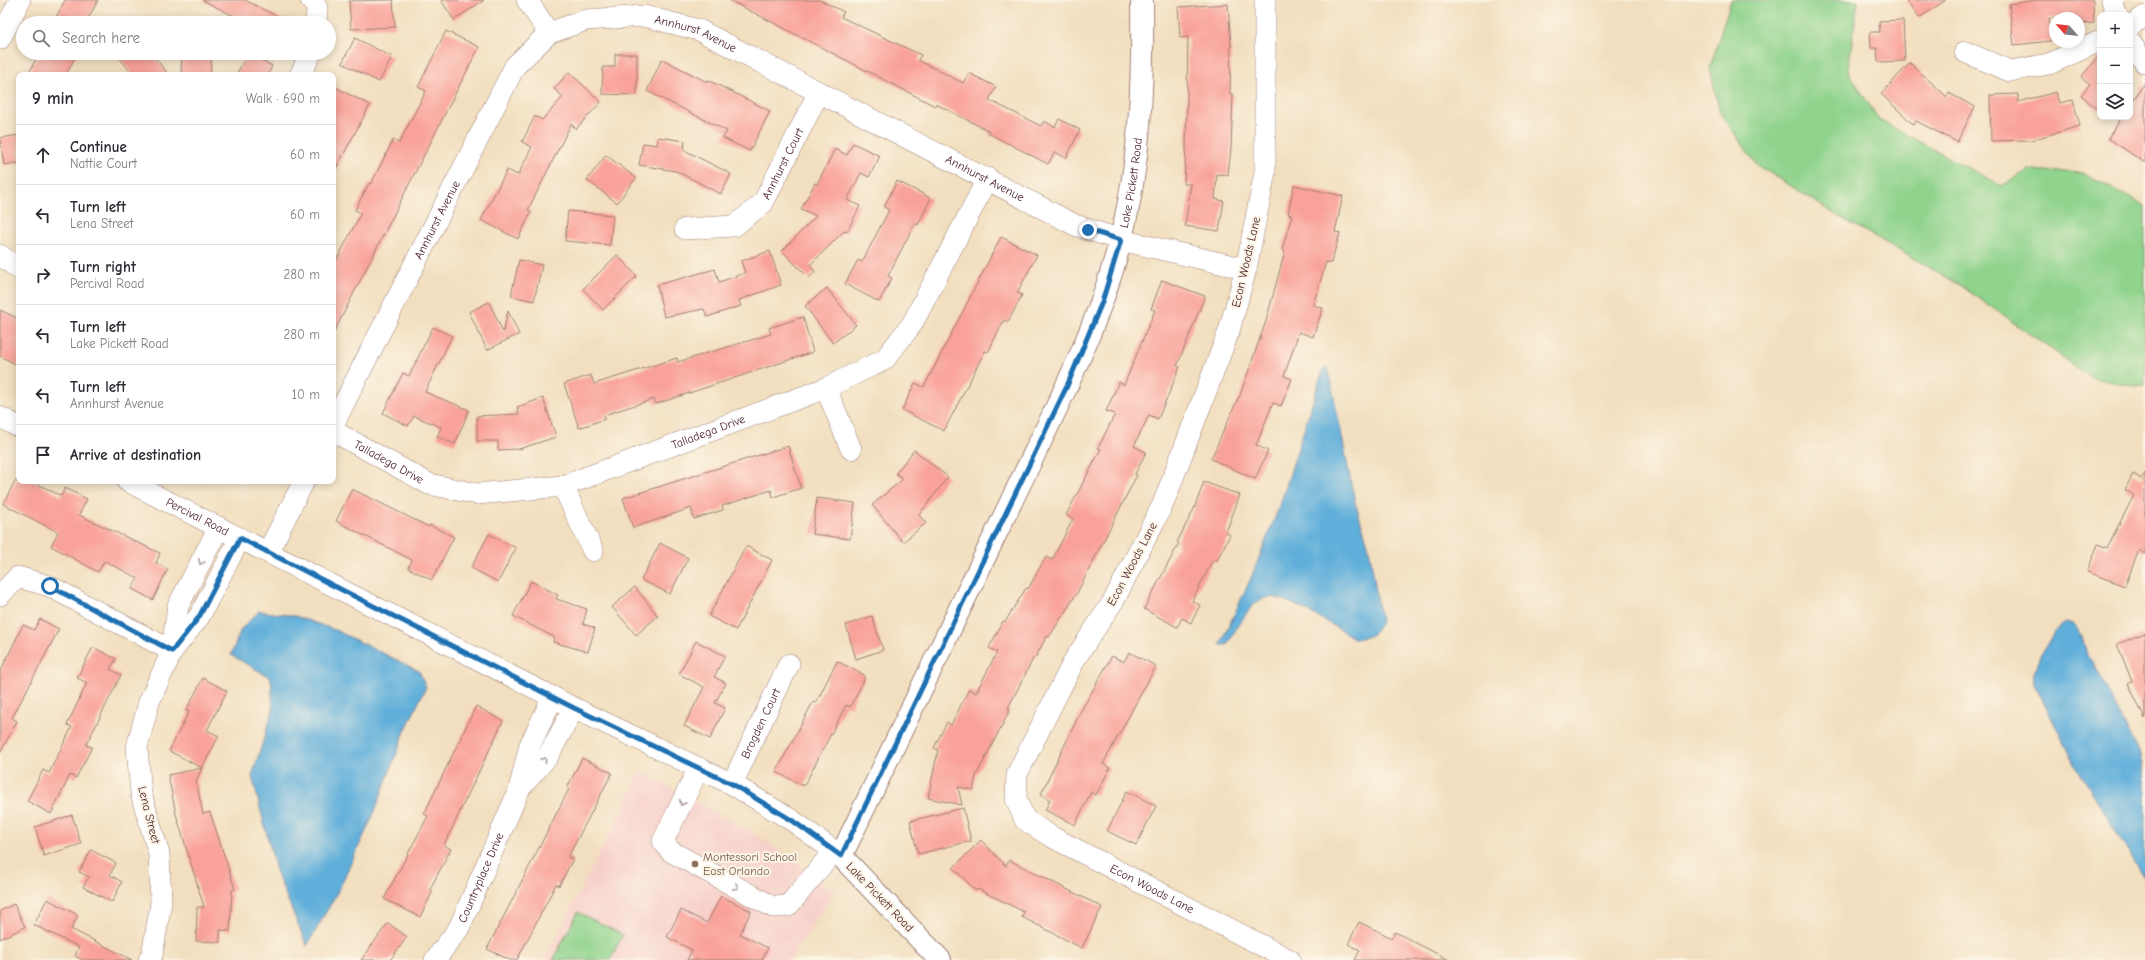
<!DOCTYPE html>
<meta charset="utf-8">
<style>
:root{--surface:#fff;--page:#f2f2f3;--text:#2b2b33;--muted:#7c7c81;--line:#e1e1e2}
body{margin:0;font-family:"Comic Neue",sans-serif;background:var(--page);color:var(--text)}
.controls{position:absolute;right:12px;top:12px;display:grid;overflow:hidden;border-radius:8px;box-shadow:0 2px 10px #0003}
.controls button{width:36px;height:36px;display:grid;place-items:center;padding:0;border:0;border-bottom:1px solid var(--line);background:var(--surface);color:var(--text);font:20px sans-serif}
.compass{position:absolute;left:2049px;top:12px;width:36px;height:36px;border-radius:50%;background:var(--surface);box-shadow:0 2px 10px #0003;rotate:297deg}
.stop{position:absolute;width:12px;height:12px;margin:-9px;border:3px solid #1f6fb2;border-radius:50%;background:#fff}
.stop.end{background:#1f6fb2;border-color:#fff;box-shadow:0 1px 4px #0008}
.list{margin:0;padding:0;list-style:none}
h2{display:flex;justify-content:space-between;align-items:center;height:52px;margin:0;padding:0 16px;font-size:17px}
h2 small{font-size:13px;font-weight:400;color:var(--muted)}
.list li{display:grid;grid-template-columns:26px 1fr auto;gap:12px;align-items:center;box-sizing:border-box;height:60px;padding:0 16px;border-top:1px solid var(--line)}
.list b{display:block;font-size:15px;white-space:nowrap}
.list p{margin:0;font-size:13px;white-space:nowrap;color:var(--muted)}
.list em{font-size:13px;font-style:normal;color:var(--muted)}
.icon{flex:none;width:22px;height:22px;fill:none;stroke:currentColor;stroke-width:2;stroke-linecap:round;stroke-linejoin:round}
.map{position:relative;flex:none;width:2145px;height:960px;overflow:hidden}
.search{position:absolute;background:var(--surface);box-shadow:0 2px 10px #0003;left:16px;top:16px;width:320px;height:44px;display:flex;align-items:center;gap:10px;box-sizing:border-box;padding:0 14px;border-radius:22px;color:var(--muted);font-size:15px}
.panel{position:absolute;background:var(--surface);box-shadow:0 2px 10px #0003;left:16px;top:72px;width:320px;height:412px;border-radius:8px}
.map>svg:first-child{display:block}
.built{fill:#f7d0ca}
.green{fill:#8fd38c;stroke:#6c795c}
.water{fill:#60afda;stroke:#556782}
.building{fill:#f9a29a}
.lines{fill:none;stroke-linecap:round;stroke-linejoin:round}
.minor-casing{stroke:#9e7f75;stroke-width:22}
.major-casing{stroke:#9e7f75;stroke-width:24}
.minor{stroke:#fff;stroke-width:21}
.major{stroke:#fff;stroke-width:22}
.oneway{stroke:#ae9aa0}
.route{stroke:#1f6fb2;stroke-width:5}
.education-dot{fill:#8d6e63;stroke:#fcf5e5;stroke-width:1.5}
.labels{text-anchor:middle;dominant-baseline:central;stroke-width:4;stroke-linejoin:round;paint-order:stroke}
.street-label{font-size:12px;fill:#4a1f2b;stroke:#fcf5e5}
.education-label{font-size:12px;fill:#785e54;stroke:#fcf5e5;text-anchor:start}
</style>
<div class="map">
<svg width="2145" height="960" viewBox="0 0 2145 960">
<rect width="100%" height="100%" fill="#fcf5e5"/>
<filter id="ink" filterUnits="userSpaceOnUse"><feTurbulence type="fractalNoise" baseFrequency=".025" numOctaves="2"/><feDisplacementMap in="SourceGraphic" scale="8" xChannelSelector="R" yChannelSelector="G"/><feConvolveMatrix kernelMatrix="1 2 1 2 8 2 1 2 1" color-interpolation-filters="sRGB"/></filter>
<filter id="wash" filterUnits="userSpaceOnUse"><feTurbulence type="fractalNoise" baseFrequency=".012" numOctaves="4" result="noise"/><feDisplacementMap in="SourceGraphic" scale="16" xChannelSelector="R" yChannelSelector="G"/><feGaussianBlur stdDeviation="0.9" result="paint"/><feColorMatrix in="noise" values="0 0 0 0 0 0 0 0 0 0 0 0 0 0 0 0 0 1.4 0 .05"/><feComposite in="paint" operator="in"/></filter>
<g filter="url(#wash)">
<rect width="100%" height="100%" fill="#f2dfbf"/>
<polygon class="built" points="641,771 758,836 835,891 790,960 545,960"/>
<g class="green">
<polygon points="1731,0 1858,0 1848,71 1879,120 2002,186 2028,170 2083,173 2145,206 2145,385 2135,386 2092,378 1960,285 1833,213 1756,164 1720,113 1710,68"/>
<polygon points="578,912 623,935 610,960 553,960"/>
</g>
<g class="water">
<path d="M1328 367 1355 502 1369 548 1381 622C1374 634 1369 639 1354 638 1337 628 1289 598 1271 597 1266 597 1261 599 1257 602 1248 608 1233 634 1227 645H1220L1251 578 1280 505 1323 369Z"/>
<polygon points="259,611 295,616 335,630 419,671 426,687 405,731 373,816 338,891 307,946 277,874 252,776 273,710 271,678 231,655 241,629"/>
<path d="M2065 623 2072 624 2082 636 2087 655 2092 660 2139 752 2145 779V879L2078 769 2034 684C2034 681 2033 676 2034 672 2037 660 2054 627 2065 623Z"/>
</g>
<g id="blocks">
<g class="building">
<polygon points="65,0 98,0 86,23 53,23"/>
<polygon points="202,0 245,0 290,23 235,23 238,18"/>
<polygon points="393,0 395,27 351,29 349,1"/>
<polygon points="441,0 484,0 454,20"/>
<polygon points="729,0 820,0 844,12 841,17 921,55 918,60 963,83 969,73 996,87 989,100 1041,126 1044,121 1055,127 1059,119 1080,130 1066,158 1055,152 1048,164 988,133 989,131 936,104 935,106"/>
<polygon points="1906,0 1946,0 1919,18"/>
<polygon points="2036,0 2093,0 2094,23 2079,24 2079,18 2049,18 2051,41 2014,45 2009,4"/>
<polygon points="1228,4 1231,45 1230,94 1233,94 1231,148 1228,175 1217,174 1215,199 1224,201 1219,231 1185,226 1191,184 1184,184 1186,150 1188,37 1180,38 1178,7"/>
<polygon points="1903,20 1905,61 1878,62 1877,48 1871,48 1870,32 1880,32 1879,21"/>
<polygon points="446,31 479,47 333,334 333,257 337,259 361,213 355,210 369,183 371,184 393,140 399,143 426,91 418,87"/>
<polygon points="355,38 392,57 379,82 342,63"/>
<polygon points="39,53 77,53 66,75 28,75"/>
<polygon points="116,53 151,53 169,75 133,75"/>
<polygon points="182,53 212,53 210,75 181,73"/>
<polygon points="248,53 272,66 268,75 236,75"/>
<polygon points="615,54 637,54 637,95 602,94 603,67 615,67"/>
<polygon points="2100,55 2100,112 2081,95 2090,84 2081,77"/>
<polygon points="662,59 707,82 708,80 770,111 750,151 723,138 727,131 647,91"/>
<polygon points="1910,63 1947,97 1949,93 1975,107 1957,142 1916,121 1913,124 1881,94"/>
<polygon points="569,72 601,102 576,129 571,124 528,210 531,212 518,239 481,220 507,170 518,175 532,147 522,142 535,116 542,120 563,97 554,89"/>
<polygon points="2145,83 2145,163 2108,138 2122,117 2130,117 2130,105"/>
<polygon points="333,86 370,105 333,174"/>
<polygon points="2056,92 2059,103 2073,100 2080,126 2031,140 1991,141 1990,95 2018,94 2018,102"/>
<polygon points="19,135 19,163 4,165 0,138"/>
<polygon points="658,137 685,141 684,150 731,174 721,194 676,171 639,165 643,143 657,145"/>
<polygon points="853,143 880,156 869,177 861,173 847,200 860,206 847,232 844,231 810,265 815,272 809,278 782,251 816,216 801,209 815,183 817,184 835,149 847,155"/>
<polygon points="606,155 636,178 617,203 587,180"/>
<polygon points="897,181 931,198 918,225 915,223 888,276 892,278 879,302 845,284 858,260 862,262 889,210 884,207"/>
<polygon points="1294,185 1343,196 1335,232 1340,233 1331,263 1326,262 1313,305 1323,308 1313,337 1299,332 1284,376 1292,379 1281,406 1273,403 1256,445 1268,451 1255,479 1211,459 1238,398 1239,398 1266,321 1285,251 1282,250 1292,215 1288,214"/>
<polygon points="568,211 613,215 610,245 565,241"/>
<polygon points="1001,237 1037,255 1017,293 1022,295 1008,322 1004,320 988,352 985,351 944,431 902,410 915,383 924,387"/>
<polygon points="770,251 781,285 739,300 741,306 707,317 704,309 664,317 657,285 715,269 719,282 745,273 741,261"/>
<polygon points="617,255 637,276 603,310 583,289"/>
<polygon points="519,260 542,265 534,301 511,296"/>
<polygon points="1162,280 1205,296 1177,366 1180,367 1158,419 1149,415 1134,446 1146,452 1135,474 1137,475 1077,593 1049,637 1047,636 1035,658 1034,657 1008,708 1010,710 976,776 973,790 958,787 962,805 928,798 938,750 934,748 947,722 951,725 969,689 976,693 997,652 989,648 1003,621 1005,622 1026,588 1028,589 1046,557 1052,560 1073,519 1066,515 1101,449 1098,448 1115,414 1106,411 1119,382 1124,385 1155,310 1151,309"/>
<polygon points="827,288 856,325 833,343 805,306"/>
<polygon points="489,302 503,332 508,311 519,334 487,350 469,312"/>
<polygon points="0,310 19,319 19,366 0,356"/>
<polygon points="803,317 813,352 656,404 654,399 604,415 605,419 579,428 564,384 591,375 594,384 677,358 678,362 771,334 769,328"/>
<polygon points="433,327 452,336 425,392 469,410 455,444 437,437 441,427 414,416 408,426 383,413 403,373 409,376"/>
<polygon points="543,398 556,437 519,449 498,450 498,441 477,441 477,416 519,414 517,407"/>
<polygon points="788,446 801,488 773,497 771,490 722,506 723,510 694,519 691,508 633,528 623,498"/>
<polygon points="914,450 948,477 919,515 926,523 903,542 872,505 903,479 896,473"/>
<polygon points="2145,473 2145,554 2139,550 2125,586 2087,572 2098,544 2107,548 2134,495 2125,490 2133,474 2142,479"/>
<polygon points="15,481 32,481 61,496 65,488 87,499 79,515 160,553 156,563 168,569 153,600 132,589 138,578 104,561 98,572 51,546 58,532 3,504"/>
<polygon points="1204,482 1240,495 1226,532 1230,535 1216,562 1213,560 1192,601 1200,605 1191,623 1182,618 1177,627 1144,609 1179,543 1177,542 1194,509"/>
<polygon points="352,489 429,527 430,525 454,537 432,580 408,568 412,560 336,521"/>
<polygon points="817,498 855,503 850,539 812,534"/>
<polygon points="489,534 516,548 498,582 471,568"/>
<polygon points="660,543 688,558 670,594 641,580"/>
<polygon points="746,546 772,560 736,630 709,616"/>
<polygon points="531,581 558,595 556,599 587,609 583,624 595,628 588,652 553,642 554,637 513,616"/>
<polygon points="635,587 658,616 636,635 612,607"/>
<polygon points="872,616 883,650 856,659 846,625"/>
<polygon points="40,619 59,629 12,718 17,721 0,753 0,672 23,625 34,630"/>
<polygon points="2145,633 2145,719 2128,683 2132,681 2117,644"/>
<polygon points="696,641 725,656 714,677 726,683 715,703 725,708 710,739 684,726 704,687 679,674"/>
<polygon points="93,647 116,659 110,669 121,675 86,745 92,747 76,778 70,775 51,814 27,801 43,770 49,773 72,727 67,725 87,683 77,678"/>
<polygon points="1129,652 1156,666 1103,764 1110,768 1096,795 1091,792 1075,825 1045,810 1050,800 1041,794 1081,711 1112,656 1124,662"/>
<polygon points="837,661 864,675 864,680 850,707 846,705 804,786 776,772 813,702 816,703"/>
<polygon points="203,678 227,691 207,730 219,736 202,768 169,751 189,712 186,711"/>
<polygon points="476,706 503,721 444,845 451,849 430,889 433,891 420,917 384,899 428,816 424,814"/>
<polygon points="582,758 612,773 568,857 573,859 559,886 556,884 517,960 510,960 487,949 569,789 567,788"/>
<polygon points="202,768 196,781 203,814 210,812 235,889 232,890 230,931 220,930 220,942 196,941 197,907 204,907 176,814 168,775"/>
<polygon points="1127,791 1156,806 1136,845 1107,831"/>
<polygon points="963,808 971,841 918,854 910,821"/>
<polygon points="72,815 81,844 44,856 35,827"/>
<polygon points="981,840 1006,866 1009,860 1102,907 1082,948 1022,917 1024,912 978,889 976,891 953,868"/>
<polygon points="91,850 116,863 110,875 122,882 112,902 83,887 89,877 79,872"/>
<polygon points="721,896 751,911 740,934 768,948 762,960 687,960 692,950 667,937 681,910 707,923"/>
<polygon points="47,899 78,915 71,929 132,960 83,960 75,956 79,947 34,925"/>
<polygon points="14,904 25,927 0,939 0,911"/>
<polygon points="1359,922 1392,938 1395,932 1449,960 1355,960 1360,950 1348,944"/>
<polygon points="388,923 407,937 390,960 361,960"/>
</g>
</g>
</g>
<g filter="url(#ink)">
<use href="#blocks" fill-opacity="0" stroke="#9e7f75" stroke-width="1"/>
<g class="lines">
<g class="minor-casing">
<g id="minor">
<polyline points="311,0 317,8 316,23"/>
<polyline points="527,0 549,33"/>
<path id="s1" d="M1265 0V172L1246 269 1229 331 1163 504 1114 600 1075 659 1017 774 1016 799 1025 820 1052 837 1290 960"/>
<polyline points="2112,0 2117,15"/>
<polyline points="2130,26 2145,16"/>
<polyline points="0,39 20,0"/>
<polyline points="2130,42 2145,63"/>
<polyline points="1965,52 2010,71 2049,64 2100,41"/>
<polyline points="300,75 311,53"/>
<path id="s2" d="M685 229 734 226 763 203 819 92"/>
<polyline points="0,255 19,269"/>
<polyline points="826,388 851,449"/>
<polyline points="0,417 19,427"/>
<path id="s3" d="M333 425 515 66 549 33 586 20 644 16 699 30 1075 225 1121 240 1246 269"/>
<path id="s4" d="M333 431 429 484 477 494 563 486 826 388 885 359 912 324 988 178"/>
<path id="s5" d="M127 481 574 708 732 784 793 821 841 856"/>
<polyline points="563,486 593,551"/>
<polyline points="268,552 304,481"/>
<polyline points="0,595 18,577 49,586 172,651"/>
<polyline points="172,650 178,606 219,527"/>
<polyline points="699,768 663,841 670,851 773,907 788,906 834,851"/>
<path id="s6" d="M732 784 789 664"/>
<polyline points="520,788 548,756 574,708"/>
<polyline points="149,960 152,955 161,903 159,854 141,794 137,747 149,702 172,651 199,617 240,538"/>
<path id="s7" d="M435 960 459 928 519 790 530 745 553 697"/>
</g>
</g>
<g class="major-casing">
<g id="major">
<path id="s8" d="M940 960 841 856C897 738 954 620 1011 502 1052 416 1098 331 1121 238 1141 160 1143 80 1142 0"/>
</g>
</g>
<use href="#minor" class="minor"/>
<use href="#major" class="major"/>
</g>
<defs><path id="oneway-chevron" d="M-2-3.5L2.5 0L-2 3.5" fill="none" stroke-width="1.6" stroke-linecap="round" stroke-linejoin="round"/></defs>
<g class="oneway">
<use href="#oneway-chevron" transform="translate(201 562) rotate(118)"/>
<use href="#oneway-chevron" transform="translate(544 760) rotate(-50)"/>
<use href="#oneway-chevron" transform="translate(682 803) rotate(117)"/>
<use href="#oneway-chevron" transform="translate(736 887) rotate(28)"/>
</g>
</g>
<g class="lines" filter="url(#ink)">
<polyline class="route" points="50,586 172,651 199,617 240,538 574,708 732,784 793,821 841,856 1067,386 1102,302 1121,240 1088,230"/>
</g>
<circle class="education-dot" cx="695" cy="864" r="4"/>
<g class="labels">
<g class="street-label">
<text stroke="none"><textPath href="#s3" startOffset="602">Annhurst Avenue</textPath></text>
<text stroke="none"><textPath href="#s2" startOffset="130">Annhurst Court</textPath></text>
<text stroke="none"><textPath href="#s3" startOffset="926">Annhurst Avenue</textPath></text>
<text stroke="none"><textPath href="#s8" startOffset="879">Lake Pickett Road</textPath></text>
<text stroke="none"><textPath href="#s3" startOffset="230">Annhurst Avenue</textPath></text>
<text transform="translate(1246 262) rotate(-77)">Econ Woods Lane</text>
<text stroke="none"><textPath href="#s4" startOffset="400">Talladega Drive</textPath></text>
<text stroke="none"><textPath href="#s4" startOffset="64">Talladega Drive</textPath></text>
<text stroke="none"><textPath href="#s5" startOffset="79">Percival Road</textPath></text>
<text transform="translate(1132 564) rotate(-62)">Econ Woods Lane</text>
<text stroke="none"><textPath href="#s6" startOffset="67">Brogden Court</textPath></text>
<text transform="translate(149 815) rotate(76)">Lena Street</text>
<text stroke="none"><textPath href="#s7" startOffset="95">Countryplace Drive</textPath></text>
<text stroke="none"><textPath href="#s1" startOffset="1020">Econ Woods Lane</textPath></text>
<text transform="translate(880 897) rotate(46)">Lake Pickett Road</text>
</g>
<g class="education-label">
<text x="703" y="857">Montessori School<tspan x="703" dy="14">East Orlando</tspan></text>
</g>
</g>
</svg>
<div class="controls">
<button>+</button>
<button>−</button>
<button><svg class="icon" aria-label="layers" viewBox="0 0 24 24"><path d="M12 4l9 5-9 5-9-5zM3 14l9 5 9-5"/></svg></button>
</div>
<svg class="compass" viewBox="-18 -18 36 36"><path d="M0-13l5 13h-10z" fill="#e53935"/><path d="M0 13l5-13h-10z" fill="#7c7c81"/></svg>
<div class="stop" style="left:50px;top:586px"></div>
<div class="stop end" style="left:1088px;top:230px"></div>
<div class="search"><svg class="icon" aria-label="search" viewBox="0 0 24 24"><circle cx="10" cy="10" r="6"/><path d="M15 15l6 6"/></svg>Search here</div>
<section class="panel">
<h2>9 min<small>Walk · 690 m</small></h2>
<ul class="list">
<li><svg class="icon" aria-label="ahead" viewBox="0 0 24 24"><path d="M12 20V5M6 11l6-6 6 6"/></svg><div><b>Continue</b><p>Nattie Court</p></div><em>60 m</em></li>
<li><svg class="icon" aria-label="left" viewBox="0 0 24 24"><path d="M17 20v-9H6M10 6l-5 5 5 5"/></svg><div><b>Turn left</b><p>Lena Street</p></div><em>60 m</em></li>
<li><svg class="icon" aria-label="right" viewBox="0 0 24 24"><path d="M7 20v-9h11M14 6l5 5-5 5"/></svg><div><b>Turn right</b><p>Percival Road</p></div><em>280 m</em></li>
<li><svg class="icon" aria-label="left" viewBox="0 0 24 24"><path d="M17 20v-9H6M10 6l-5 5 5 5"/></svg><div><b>Turn left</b><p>Lake Pickett Road</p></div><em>280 m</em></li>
<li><svg class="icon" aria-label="left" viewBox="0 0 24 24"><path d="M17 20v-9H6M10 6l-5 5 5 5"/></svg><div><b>Turn left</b><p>Annhurst Avenue</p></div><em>10 m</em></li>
<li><svg class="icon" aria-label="arrive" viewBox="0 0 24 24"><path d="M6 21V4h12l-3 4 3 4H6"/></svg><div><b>Arrive at destination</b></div></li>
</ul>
</section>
</div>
